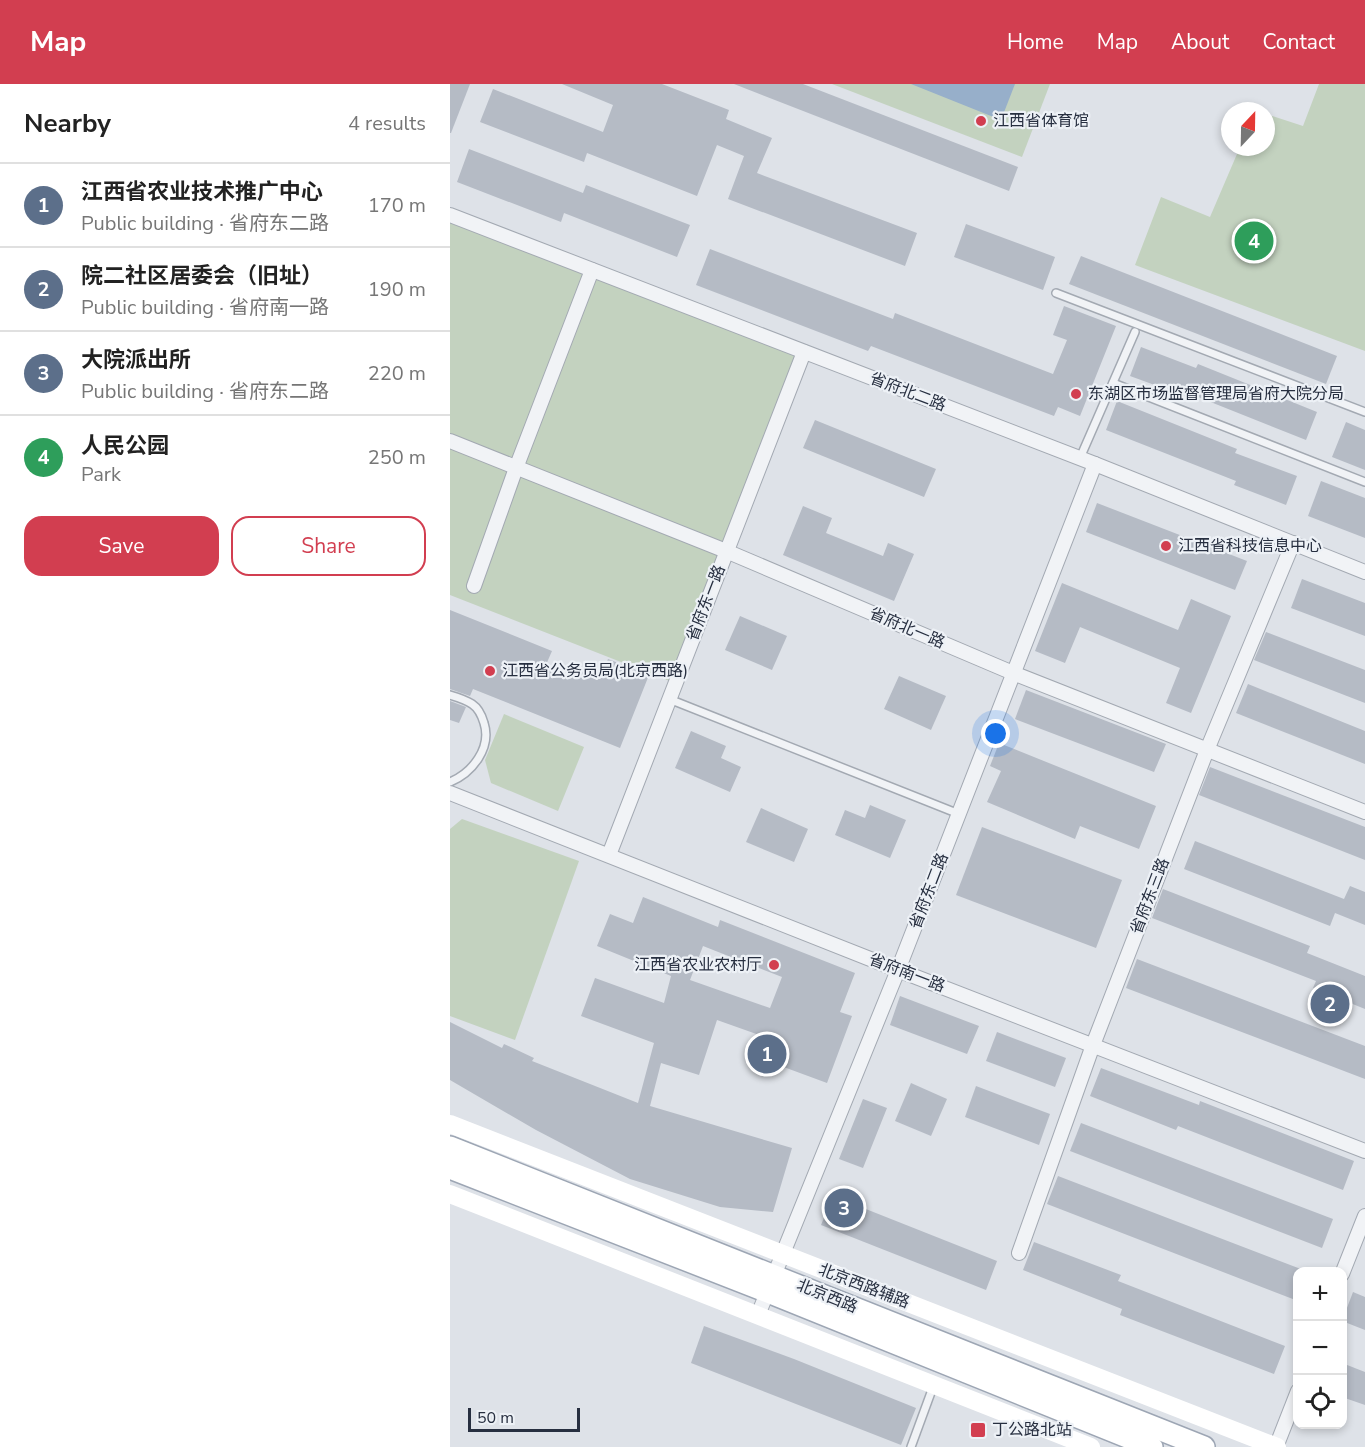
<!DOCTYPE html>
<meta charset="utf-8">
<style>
:root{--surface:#fff;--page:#f2f2f2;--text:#222;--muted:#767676;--line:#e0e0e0;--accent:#d23e50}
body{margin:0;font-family:"Nunito Sans","Noto Sans SC",sans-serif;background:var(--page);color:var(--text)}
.controls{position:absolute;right:18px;bottom:18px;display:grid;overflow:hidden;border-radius:12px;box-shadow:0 3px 9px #0003}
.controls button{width:54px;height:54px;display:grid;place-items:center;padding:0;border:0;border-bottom:2px solid var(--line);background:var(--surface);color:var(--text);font:30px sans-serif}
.compass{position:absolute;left:771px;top:18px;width:54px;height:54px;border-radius:50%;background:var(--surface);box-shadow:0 3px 9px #0003;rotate:22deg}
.scale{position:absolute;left:18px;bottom:15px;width:112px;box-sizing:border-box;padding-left:6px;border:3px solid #272f40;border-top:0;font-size:16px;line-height:21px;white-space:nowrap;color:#272f40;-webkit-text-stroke:4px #edf1f6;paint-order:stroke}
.you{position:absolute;left:546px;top:650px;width:21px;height:21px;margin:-15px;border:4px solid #fff;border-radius:50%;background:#1a73e8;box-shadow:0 0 0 9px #1a73e833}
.badge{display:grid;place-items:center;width:39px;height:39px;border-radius:50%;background:var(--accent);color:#fff;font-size:20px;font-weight:700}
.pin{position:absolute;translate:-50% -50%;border:3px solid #fff;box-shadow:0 2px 6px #0006}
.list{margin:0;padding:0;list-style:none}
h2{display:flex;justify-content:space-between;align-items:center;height:78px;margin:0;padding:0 24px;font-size:26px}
h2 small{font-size:20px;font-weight:400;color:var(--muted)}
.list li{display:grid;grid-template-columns:39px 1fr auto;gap:18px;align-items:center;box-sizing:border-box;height:84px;padding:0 24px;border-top:2px solid var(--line)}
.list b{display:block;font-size:22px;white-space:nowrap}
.list p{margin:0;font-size:20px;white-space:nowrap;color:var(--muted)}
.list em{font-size:20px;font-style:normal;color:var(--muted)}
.actions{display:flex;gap:12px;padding:18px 24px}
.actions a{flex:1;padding:14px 0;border:2px solid var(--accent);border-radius:18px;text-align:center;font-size:21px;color:var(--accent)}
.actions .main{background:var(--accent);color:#fff}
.icon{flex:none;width:33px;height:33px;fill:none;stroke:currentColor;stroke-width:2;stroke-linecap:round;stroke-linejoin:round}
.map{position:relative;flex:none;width:915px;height:1363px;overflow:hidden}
header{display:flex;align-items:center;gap:36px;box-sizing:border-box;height:84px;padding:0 30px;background:var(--accent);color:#fff}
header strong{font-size:28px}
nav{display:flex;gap:33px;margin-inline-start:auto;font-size:21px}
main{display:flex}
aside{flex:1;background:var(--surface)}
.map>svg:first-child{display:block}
.green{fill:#c3d2bf}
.water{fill:#97afca}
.building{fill:#b5bbc5;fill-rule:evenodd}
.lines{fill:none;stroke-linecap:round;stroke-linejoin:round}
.service-casing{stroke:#a3a9b2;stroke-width:10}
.minor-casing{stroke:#a3a9b2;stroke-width:16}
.primary-casing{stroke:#9da6b4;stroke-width:24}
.service{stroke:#f1f3f6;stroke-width:7}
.minor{stroke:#f1f3f6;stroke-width:14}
.secondary{stroke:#fff;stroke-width:18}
.primary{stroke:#fff;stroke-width:21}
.poi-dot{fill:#d23e50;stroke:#edf1f6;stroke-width:2}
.labels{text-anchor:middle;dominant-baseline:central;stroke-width:4.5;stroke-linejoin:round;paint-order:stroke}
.poi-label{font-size:16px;fill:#272f40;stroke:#edf1f6;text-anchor:start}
.street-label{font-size:16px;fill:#272f40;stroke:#edf1f6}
</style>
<header>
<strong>Map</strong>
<nav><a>Home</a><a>Map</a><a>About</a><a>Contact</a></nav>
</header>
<main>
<aside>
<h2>Nearby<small>4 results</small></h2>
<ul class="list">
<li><span class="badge" style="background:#5c6f8a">1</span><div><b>江西省农业技术推广中心</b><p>Public building · 省府东二路</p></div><em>170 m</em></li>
<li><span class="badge" style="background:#5c6f8a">2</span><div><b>院二社区居委会（旧址）</b><p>Public building · 省府南一路</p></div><em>190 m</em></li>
<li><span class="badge" style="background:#5c6f8a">3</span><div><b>大院派出所</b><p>Public building · 省府东二路</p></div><em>220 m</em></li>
<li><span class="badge" style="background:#2e9e5b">4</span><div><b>人民公园</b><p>Park</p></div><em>250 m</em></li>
</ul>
<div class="actions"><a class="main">Save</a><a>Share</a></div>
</aside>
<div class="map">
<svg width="915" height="1363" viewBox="0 0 915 1363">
<rect width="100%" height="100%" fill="#dee2e8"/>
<g class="green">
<polygon points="382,0 600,0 572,73"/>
<polygon points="869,0 915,0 915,267 685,181 711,113 760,133 790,63 816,63 816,30 853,42"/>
<polygon points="0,139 348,271 222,598 0,511"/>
<polygon points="54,630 134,663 108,727 41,699 35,676"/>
<polygon points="12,735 129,777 65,956 0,932 0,745"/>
</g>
<polygon class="water" points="461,0 565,0 551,36"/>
<g class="building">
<polygon points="0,0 20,0 1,49 0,49"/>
<polygon points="112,0 212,0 279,26 276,35 322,54 307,89 467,149 455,182 278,115 294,72 267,61 247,112 137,69 134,78 30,38 43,5 153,48 163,21"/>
<polygon points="284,0 353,0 568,83 559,107"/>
<polygon points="19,65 133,109 136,101 240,141 227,173 114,129 111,138 7,98"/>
<polygon points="516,140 605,173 593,206 504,173"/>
<polygon points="260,165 443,235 445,229 603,290 617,256 603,251 614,222 666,242 630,332 608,323 604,332 421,262 418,267 246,201"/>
<polygon points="631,172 887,272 876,300 619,200"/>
<polygon points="691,263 746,284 748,280 867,328 856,356 733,307 732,311 680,292"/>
<polygon points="667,317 787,365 785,369 847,392 836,421 784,401 786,397 656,346"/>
<polygon points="365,336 486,385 474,413 353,364"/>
<polygon points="896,338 915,346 915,386 882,373"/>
<polygon points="871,397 915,414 915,454 858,432"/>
<polygon points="647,419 797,477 785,506 636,448"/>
<polygon points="353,422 382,434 376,449 433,472 438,459 464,470 444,517 333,471"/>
<polygon points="852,495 915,519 915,552 841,524"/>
<polygon points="612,499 728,546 741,515 781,532 741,629 716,619 730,584 630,543 615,579 585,567"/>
<polygon points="0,526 102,567 95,583 120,593 123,584 150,594 158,575 199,591 170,664 23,605 20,612 0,605"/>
<polygon points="290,532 337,552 322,586 275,566"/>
<polygon points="816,548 915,586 915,619 804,576"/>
<polygon points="449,592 496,612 481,646 434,625"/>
<polygon points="798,600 915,647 915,680 786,629"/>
<polygon points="576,606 716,660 704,688 565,635"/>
<polygon points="0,617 16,623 9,639 0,636"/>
<polygon points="241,647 276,662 271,674 291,683 280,708 225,684"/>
<polygon points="549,659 706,722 689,765 630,742 625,755 537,718 551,687 540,682"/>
<polygon points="760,683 915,743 915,776 749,711"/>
<polygon points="420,721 456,736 440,774 385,751 395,726 415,734"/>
<polygon points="311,724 358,745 344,778 296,758"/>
<polygon points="532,743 672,796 646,864 506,811"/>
<polygon points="745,757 894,815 900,802 915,808 915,841 885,829 880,842 734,785"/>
<polygon points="713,805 860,862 857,869 915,892 915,925 863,904 866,897 702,834"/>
<path d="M193 813 268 843 270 836 405 889 390 928 402 932 377 999 304 972 312 952 267 936 249 991 211 979 200 1022 342 1064 323 1128 270 1123 180 1095 86 1046 0 996V938L52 964 54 960 84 974 82 977 188 1019 204 959 131 932 145 894 214 919 221 892 147 862 160 830 183 839ZM253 862 332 893 320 924 240 896Z"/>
<polygon points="687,875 915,962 915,995 676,904"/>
<polygon points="450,912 529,942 517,970 440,941"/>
<polygon points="547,948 616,974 605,1003 536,977"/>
<polygon points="651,984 749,1021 750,1017 904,1077 893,1106 728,1042 726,1046 640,1012"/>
<polygon points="461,999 497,1015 481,1052 445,1037"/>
<polygon points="526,1002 600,1030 589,1061 515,1033"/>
<polygon points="413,1015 437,1024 413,1084 389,1075"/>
<polygon points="631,1039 883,1135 872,1164 620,1067"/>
<polygon points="608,1092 856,1187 848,1188 848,1217 597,1120"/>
<polygon points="383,1112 547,1177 536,1206 371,1141"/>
<polygon points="584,1158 671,1191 668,1197 835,1262 824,1290 670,1231 672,1225 573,1186"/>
<polygon points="903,1208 915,1213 915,1246 892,1237"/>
<polygon points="254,1242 344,1275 466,1324 451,1361 241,1279"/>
<polygon points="892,1279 915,1288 915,1321 892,1313"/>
</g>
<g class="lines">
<g class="service-casing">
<g id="service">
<polyline points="606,209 915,328"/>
<polyline points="663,299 915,398"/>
<polyline points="630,374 685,248"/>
<path d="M0 611C7 613 16 616 22 620 28 624 32 632 34 639 42 664 22 689 0 698"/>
<polyline points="219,615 509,730"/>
<polyline points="461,1363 483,1303"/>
</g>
</g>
<g class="minor-casing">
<g id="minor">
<polyline points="0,131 645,380 915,488"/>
<polyline points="0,357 276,467 563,589 915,728"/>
<polyline points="24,502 66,384 142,186"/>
<polyline points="0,709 448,886 915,1067"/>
<polyline points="159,771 354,268"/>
<polyline points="569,1169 643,961 757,666 843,459"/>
<polyline points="892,1190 915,1132"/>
<polyline points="308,1231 448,886 645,380"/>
<polyline points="826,1363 848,1307"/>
</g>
</g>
<g class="primary-casing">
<g id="primary">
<polyline points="0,1063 754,1363"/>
<polyline points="0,1084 318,1208 702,1363"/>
</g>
</g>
<use href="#service" class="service"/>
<use href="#minor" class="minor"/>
<g class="secondary">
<polyline points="0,1040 827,1363"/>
<polyline points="0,1110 641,1363"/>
</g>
<use href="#primary" class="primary"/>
</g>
<g class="poi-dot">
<circle cx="531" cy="37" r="6"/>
<circle cx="626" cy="310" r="6"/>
<circle cx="716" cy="462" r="6"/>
<circle cx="40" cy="587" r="6"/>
<circle cx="324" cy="881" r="6"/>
<rect x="520" y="1338" width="16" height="16" rx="3"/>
</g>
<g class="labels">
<g class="poi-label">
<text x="543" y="37">江西省体育馆</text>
<text x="638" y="310">东湖区市场监督管理局省府大院分局</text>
<text x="728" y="462">江西省科技信息中心</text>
<text x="52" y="587">江西省公务员局(北京西路)</text>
<text x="312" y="881" text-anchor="end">江西省农业农村厅</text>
<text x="542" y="1346">丁公路北站</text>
</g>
<g class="street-label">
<text transform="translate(458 308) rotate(21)">省府北二路</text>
<text transform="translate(256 519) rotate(-69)">省府东一路</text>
<text transform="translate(457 544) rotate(23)">省府北一路</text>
<text transform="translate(479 807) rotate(-69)">省府东二路</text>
<text transform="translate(700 812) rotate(-69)">省府东三路</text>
<text transform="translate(457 889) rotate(21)">省府南一路</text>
<text transform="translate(414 1202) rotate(21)">北京西路辅路</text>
<text transform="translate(377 1212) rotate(22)">北京西路</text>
</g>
</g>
</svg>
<div class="controls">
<button>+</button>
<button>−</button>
<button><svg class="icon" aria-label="locate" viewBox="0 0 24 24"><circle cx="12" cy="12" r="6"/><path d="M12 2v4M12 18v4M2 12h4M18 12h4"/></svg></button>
</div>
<svg class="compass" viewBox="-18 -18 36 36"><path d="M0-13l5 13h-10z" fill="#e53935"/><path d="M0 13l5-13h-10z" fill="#767676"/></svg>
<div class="scale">50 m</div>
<div class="you"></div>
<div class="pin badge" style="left:317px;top:970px;background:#5c6f8a">1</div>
<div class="pin badge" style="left:880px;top:920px;background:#5c6f8a">2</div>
<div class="pin badge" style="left:394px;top:1124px;background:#5c6f8a">3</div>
<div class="pin badge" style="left:804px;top:157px;background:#2e9e5b">4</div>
</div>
</main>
